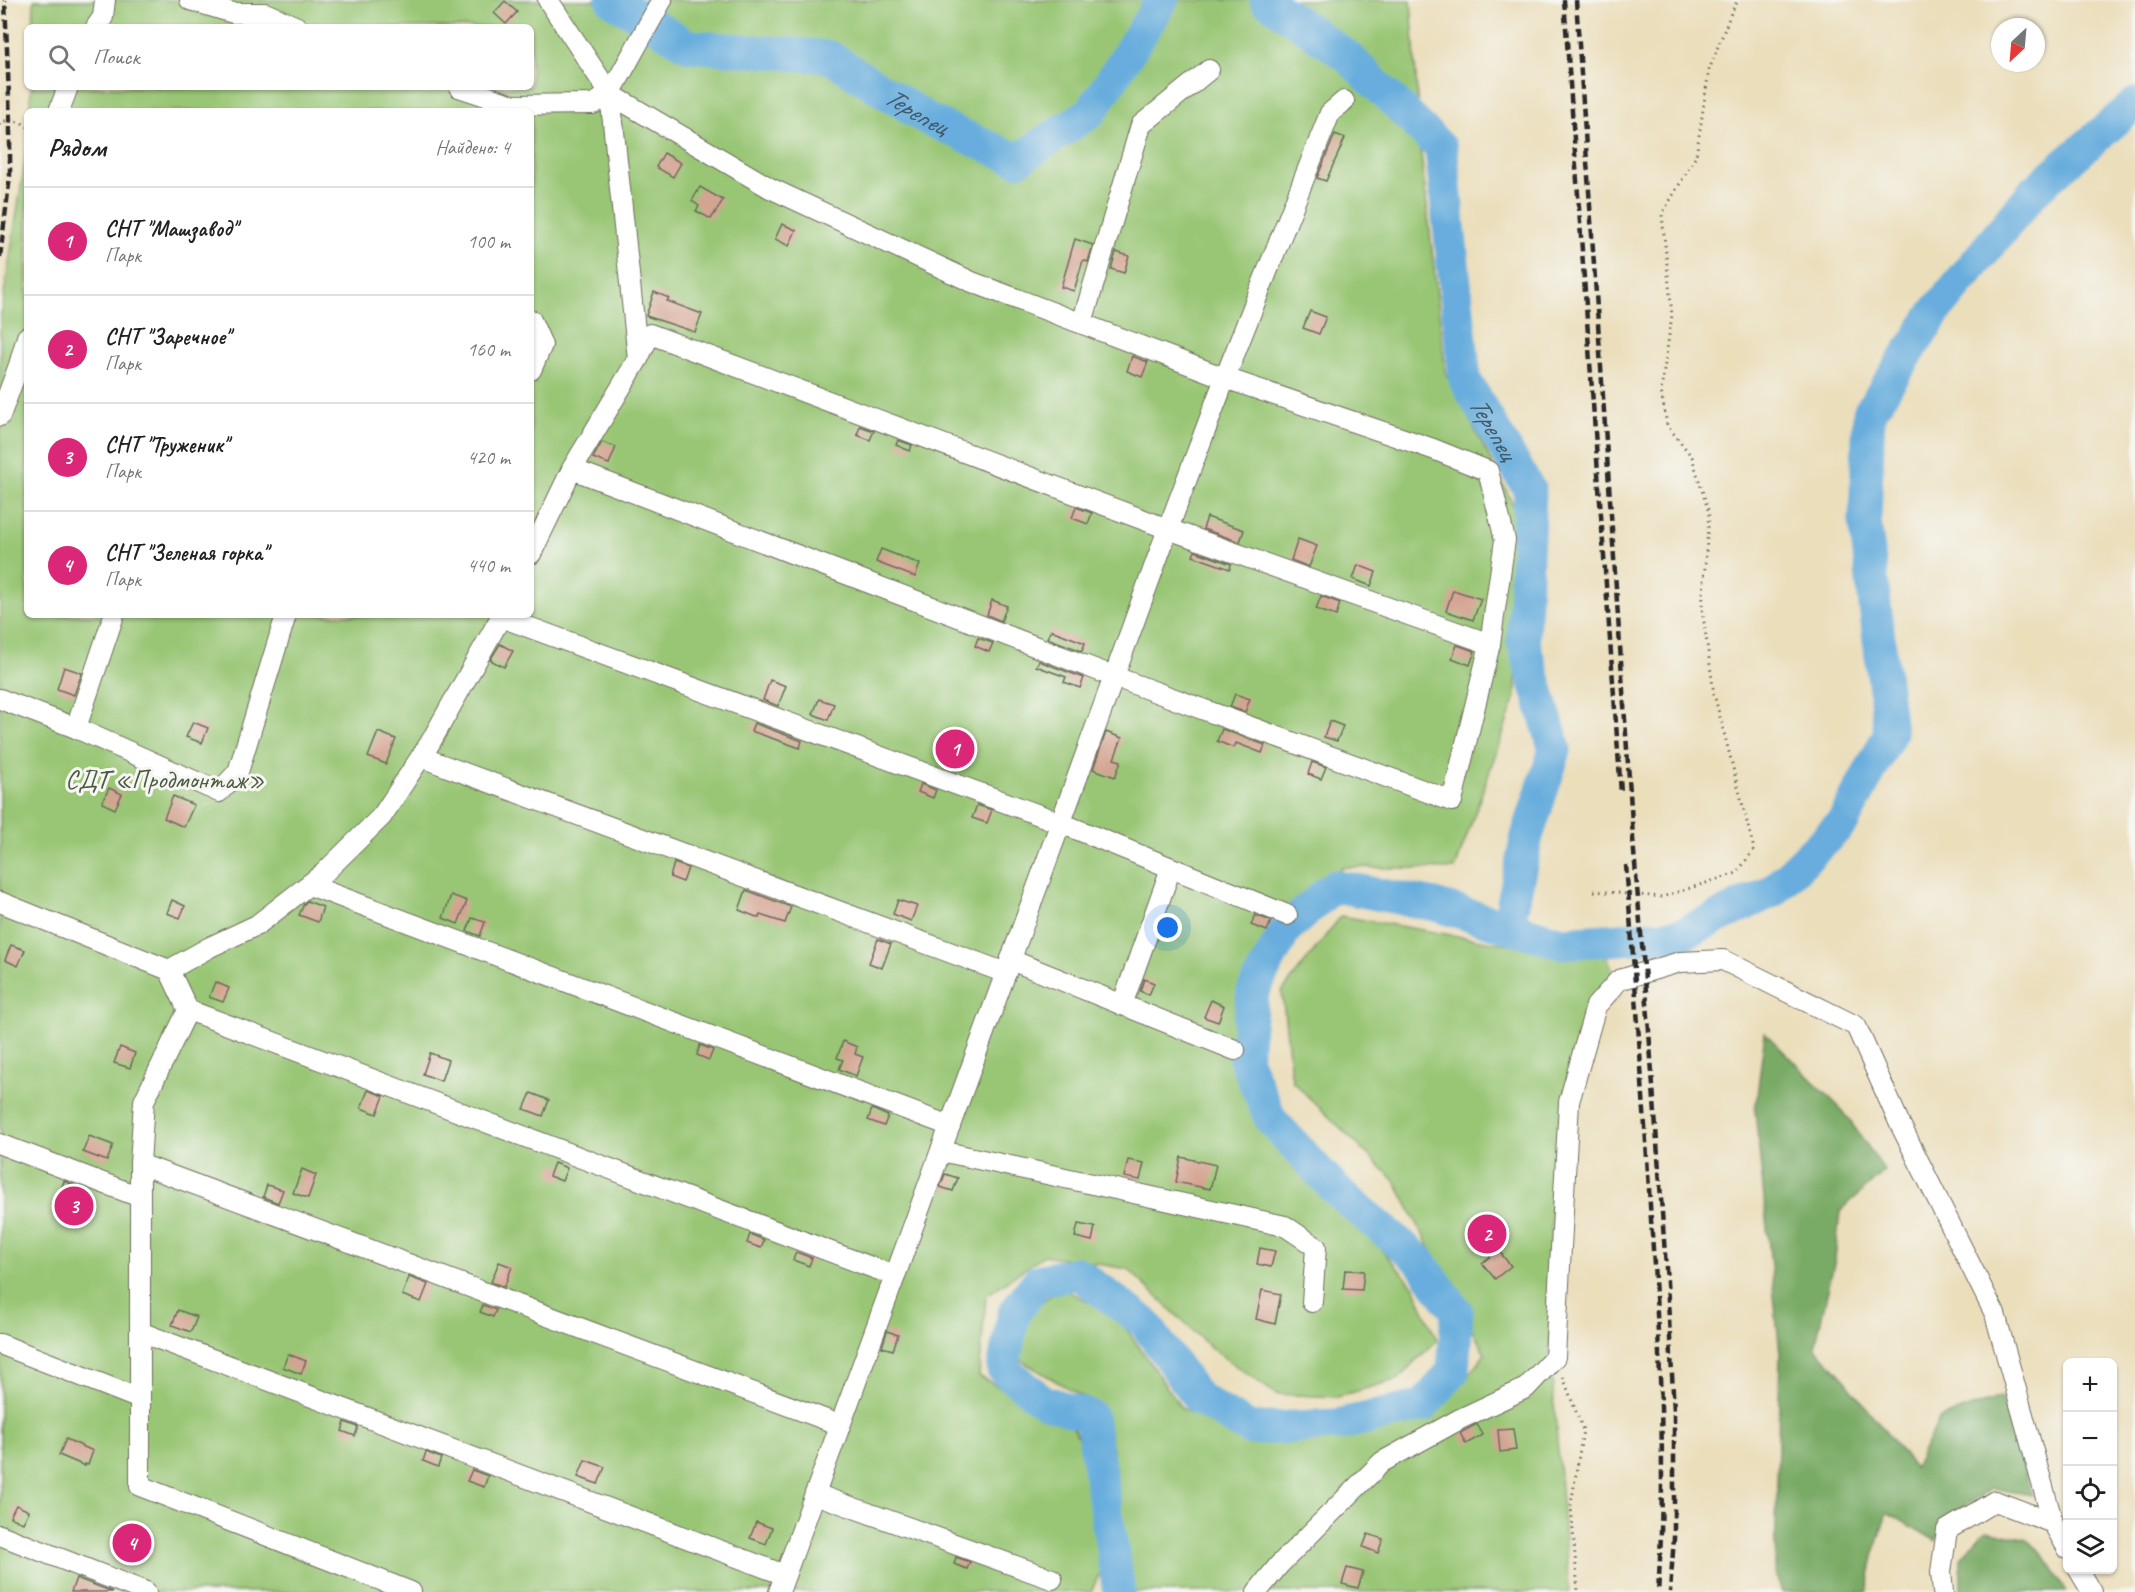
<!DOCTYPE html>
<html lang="ru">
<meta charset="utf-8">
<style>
:root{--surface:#fff;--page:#f2f2f2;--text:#222;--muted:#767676;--line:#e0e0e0;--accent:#db2777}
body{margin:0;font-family:Caveat,sans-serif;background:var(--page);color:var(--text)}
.controls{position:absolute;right:18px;bottom:18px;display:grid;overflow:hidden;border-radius:9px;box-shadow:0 2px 4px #0004}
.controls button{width:54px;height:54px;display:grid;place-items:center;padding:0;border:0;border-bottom:2px solid var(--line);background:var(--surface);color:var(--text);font:30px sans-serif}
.compass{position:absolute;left:1991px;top:18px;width:54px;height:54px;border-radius:50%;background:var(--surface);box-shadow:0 2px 4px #0004;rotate:206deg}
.you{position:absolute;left:1168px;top:928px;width:21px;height:21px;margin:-15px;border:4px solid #fff;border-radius:50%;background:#1a73e8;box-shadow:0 0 0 9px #1a73e833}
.badge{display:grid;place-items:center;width:39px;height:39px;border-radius:50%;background:var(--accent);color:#fff;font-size:20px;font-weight:700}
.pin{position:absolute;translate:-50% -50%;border:3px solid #fff;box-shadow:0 2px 6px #0006}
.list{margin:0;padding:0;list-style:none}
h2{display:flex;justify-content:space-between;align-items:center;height:78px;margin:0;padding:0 24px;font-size:26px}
h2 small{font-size:20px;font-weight:400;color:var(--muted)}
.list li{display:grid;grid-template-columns:39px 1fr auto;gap:18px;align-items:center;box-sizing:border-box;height:108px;padding:0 24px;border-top:2px solid var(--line)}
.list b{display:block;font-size:22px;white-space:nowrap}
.list p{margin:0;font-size:20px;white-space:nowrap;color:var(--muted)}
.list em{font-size:20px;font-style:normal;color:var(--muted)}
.icon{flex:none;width:33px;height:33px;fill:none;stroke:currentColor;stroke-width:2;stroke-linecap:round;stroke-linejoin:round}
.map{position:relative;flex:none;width:2135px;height:1592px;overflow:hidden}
.search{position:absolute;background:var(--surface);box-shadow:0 2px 4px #0004;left:24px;top:24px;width:510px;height:66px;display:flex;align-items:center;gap:15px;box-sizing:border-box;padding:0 21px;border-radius:9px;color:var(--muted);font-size:22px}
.panel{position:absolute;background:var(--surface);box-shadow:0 2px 4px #0004;left:24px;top:108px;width:510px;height:510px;border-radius:9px}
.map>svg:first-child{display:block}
.green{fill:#99c674;stroke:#627850;stroke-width:1.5}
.forest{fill:#7aab66;stroke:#526b48;stroke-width:1.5}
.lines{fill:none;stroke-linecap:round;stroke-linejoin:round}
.river{stroke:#67addd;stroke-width:33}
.building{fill:#d4a492}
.minor-casing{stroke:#6e6a5d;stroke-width:22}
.path{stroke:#6e6a5d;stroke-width:3;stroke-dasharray:1.5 4.5;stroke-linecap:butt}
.minor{stroke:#fff;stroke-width:20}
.rail{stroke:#2b2b2b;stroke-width:4.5;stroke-dasharray:9 4.5;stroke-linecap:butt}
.labels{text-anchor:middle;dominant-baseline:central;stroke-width:6;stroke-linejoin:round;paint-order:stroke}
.park-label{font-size:26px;fill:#4c5a41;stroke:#f6f6f2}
.water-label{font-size:27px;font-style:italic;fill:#405869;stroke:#f6f6f2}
</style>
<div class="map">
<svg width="2135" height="1592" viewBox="0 0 2135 1592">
<rect width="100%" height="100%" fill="#f6f6f2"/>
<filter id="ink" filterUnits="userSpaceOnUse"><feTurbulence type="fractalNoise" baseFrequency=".0167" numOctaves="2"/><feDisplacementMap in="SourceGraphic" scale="12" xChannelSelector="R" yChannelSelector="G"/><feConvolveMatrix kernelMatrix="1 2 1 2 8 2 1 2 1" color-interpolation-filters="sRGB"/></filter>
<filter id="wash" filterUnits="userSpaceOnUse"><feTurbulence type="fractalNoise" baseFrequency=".008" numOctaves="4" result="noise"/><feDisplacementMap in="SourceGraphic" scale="24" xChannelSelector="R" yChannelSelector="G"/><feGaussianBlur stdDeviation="1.35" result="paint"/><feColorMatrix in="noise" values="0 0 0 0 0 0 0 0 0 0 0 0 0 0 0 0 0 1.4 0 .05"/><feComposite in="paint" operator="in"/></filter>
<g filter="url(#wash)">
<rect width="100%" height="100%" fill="#ebdebb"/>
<g class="green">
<polygon points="34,0 1411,0 1421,154 1446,373 1516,510 1516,696 1455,869 1342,867 1286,921 1242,984 1236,1039 1265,1127 1343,1205 1414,1287 1437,1340 1398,1379 1337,1397 1276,1394 1212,1349 1128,1269 1044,1255 986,1296 979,1376 1073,1427 1090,1464 1106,1559 1091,1592 0,1592 0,320 27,149 27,615 531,615 531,111 30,111 31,87 531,87 531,27 33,27"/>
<polygon points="1341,916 1492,942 1607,955 1620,995 1590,1022 1552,1178 1550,1350 1569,1592 1133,1592 1112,1447 1105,1410 1017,1358 1025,1314 1061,1288 1117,1315 1181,1408 1247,1439 1342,1438 1444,1405 1485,1354 1395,1181 1292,1081 1282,992"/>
</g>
<g class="forest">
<polygon points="1765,1033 1843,1111 1885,1171 1840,1211 1835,1259 1815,1347 1845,1380 1914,1468 1940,1418 2001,1397 2032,1495 1992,1488 1949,1516 1936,1541 1887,1512 1876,1546 1867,1592 1782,1592 1775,1573 1780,1353 1755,1111"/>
<polygon points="1986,1530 2028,1539 2051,1565 2066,1592 1961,1592 1961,1557"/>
</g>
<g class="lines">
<g class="river">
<path id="s1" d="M612 0 689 46 830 57 929 120 1018 160 1091 112 1162 0"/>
<path id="s2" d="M1266 0 1347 56 1441 148 1465 380 1530 491 1523 641 1555 750 1527 836 1508 927"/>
<polyline points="1119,1592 1091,1417 1043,1401 1003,1369 1014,1313 1038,1281 1077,1273 1144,1322 1199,1399 1250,1429 1336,1425 1423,1406 1453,1371 1457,1312 1418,1259 1339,1193 1271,1120 1245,1059 1253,991 1286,929 1334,886 1435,905 1562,943 1680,935 1773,891 1843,822 1890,733 1865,520 1869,413 1935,312 2035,190 2135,104"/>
</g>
</g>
<g id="blocks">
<g class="building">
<polygon points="505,1 517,12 506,24 494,13"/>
<polygon points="1335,134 1345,138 1326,181 1317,178"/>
<polygon points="664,153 681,163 673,177 656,167"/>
<polygon points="700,187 723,200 711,219 696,211 699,206 692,201"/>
<polygon points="782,224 796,230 789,246 775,239"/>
<polygon points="1075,239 1093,245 1088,262 1083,260 1074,291 1061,287"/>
<polygon points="1116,252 1129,256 1124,273 1111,269"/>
<polygon points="654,292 669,298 667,301 702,314 695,332 646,316"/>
<polygon points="1310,311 1326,317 1319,334 1303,328"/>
<polygon points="1132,356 1148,362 1142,377 1127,371"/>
<polygon points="860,426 874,431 870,440 857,435"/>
<polygon points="898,440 912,445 910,451 896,445"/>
<polygon points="602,442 616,447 609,464 593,458"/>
<polygon points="1076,507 1092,513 1088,524 1072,518"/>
<polygon points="1207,517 1244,530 1240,542 1203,529"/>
<polygon points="1298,539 1317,546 1309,567 1291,560"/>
<polygon points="881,549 920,564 915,577 876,562"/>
<polygon points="1195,551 1231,564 1230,569 1193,556"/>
<polygon points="1358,565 1376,572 1371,586 1353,579"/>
<polygon points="1453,590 1481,599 1473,620 1446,611"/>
<polygon points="1321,596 1340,603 1336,616 1316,609"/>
<polygon points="992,600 1007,606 1001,621 987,615"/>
<polygon points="1051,630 1085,643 1082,651 1047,638"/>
<polygon points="978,638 993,643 989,652 975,646"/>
<polygon points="500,644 513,651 504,667 490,660"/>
<polygon points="1457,645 1475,651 1470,665 1452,658"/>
<polygon points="1039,661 1084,678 1080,688 1064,682 1066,677 1036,666"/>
<polygon points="64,667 82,673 74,695 57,689"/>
<polygon points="770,680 786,686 778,706 763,700"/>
<polygon points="1235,694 1250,699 1245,712 1230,707"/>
<polygon points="819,699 834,704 828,720 813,714"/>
<polygon points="1330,721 1343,726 1337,741 1324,737"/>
<polygon points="193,722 208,728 202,743 186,737"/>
<polygon points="754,723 802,741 800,748 751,731"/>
<polygon points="1222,729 1265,745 1262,753 1236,743 1234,748 1217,741"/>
<polygon points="378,732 396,739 386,764 368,757"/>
<polygon points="1106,732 1122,738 1114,759 1121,761 1115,777 1093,769"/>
<polygon points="1312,762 1326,767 1321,779 1308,774"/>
<polygon points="921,784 936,790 933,798 918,792"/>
<polygon points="109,788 122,794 115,809 102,803"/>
<polygon points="173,796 194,805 184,827 164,818"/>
<polygon points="977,805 992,810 987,823 972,818"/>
<polygon points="674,863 688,868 683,882 670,877"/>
<polygon points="746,890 791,907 785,923 760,915 759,918 739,910"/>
<polygon points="451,895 467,901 458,924 443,918"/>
<polygon points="172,900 185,906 180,918 167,913"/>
<polygon points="898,900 917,906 911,921 893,914"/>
<polygon points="307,901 323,907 318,922 299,915 304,904"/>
<polygon points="1255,915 1271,921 1267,931 1251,925"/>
<polygon points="472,918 485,922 480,936 467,931"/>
<polygon points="878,939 891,944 882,968 869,963"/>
<polygon points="11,945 25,950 18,966 5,960"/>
<polygon points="1144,979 1154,983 1149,995 1140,991"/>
<polygon points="215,982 229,988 223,1002 209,997"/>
<polygon points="1211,1000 1224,1006 1218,1022 1204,1017"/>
<polygon points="843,1041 857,1047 855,1054 863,1057 856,1076 839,1069 843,1060 837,1058"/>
<polygon points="700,1045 713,1050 709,1060 697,1055"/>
<polygon points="120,1047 135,1053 130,1068 114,1063"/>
<polygon points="430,1053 448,1060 441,1081 423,1074"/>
<polygon points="368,1090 384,1096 377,1114 361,1108"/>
<polygon points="531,1093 549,1100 543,1116 524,1109"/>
<polygon points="872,1109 888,1116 884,1126 868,1120"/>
<polygon points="89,1136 113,1145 107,1161 83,1152"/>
<polygon points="1181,1157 1216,1165 1210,1189 1176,1182"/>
<polygon points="1128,1160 1144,1163 1140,1180 1124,1177"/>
<polygon points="554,1163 567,1168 562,1181 549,1176"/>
<polygon points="302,1169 316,1175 308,1198 293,1193"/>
<polygon points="945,1174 958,1178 953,1191 940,1187"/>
<polygon points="64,1181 79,1187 74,1201 59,1195"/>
<polygon points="267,1185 283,1190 278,1203 263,1197"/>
<polygon points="1078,1224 1095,1227 1092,1241 1075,1237"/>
<polygon points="750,1234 764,1240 761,1248 747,1243"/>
<polygon points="1260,1248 1275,1251 1271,1267 1257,1264"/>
<polygon points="1498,1250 1511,1266 1495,1279 1482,1263"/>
<polygon points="796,1252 812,1258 809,1266 793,1260"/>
<polygon points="499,1262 512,1267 504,1287 491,1282"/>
<polygon points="1345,1270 1364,1271 1362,1290 1343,1289"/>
<polygon points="409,1277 428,1284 421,1302 402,1295"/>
<polygon points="1262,1290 1281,1294 1275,1324 1256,1319"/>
<polygon points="483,1305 496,1310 493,1317 480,1312"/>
<polygon points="178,1310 197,1317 191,1332 172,1325"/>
<polygon points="887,1331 898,1335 893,1350 882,1347"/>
<polygon points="288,1354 306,1361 301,1374 283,1367"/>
<polygon points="345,1422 358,1427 355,1436 342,1431"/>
<polygon points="1477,1424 1482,1435 1466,1444 1460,1433"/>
<polygon points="1513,1429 1516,1450 1500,1452 1498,1430"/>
<polygon points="66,1439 93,1451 88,1465 85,1464 85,1466 59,1455"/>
<polygon points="426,1452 441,1458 438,1467 423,1461"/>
<polygon points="585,1460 605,1467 598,1484 578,1477"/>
<polygon points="472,1470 488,1476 484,1487 467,1481"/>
<polygon points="16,1505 29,1511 23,1523 10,1517"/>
<polygon points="756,1522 772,1528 766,1544 750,1538"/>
<polygon points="1368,1534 1383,1539 1378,1553 1363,1547"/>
<polygon points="956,1557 970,1562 967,1569 954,1564"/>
<polygon points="1347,1568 1363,1572 1358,1588 1342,1584"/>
<polygon points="76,1578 113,1592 71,1592"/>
</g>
</g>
</g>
<g filter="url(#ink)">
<use href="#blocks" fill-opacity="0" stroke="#6e6a5d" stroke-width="1.5"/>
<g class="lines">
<g class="minor-casing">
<g id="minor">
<polyline points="190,0 233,13 265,13 297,27"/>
<polyline points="548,0 610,94 770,188 972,282 1225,378 1433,449 1488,471 1505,540 1490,644 1452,801 1115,677 572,469"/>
<polyline points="96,27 103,17 105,0"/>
<polyline points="459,87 513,105 593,104 610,94"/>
<polyline points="59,111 68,87"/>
<polyline points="531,320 542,345 531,370"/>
<polyline points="1082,323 1141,125 1209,70"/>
<polyline points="638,359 650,334 1168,529 1490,644"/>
<polyline points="0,416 19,365 27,337"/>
<polyline points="531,554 572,469 638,359 610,94 662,0"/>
<polyline points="501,617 1061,823 1287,915"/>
<polyline points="0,699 76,728 219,792 238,772 286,615"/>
<polyline points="76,728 114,615"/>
<polyline points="421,757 1006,973"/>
<polyline points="309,885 950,1126"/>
<polyline points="0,902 169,970 188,1010 895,1276 1168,529 1225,378 1330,113 1344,101"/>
<polyline points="1011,960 1235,1050"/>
<polyline points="169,970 210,947 257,925 324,873 382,816 430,743 502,615"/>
<polyline points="1122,1005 1171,868"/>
<polyline points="188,1010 144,1101 140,1164 140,1486 411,1592"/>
<polyline points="0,1144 140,1197"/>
<polyline points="941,1151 1285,1226 1316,1247 1312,1302"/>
<polyline points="140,1164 840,1425"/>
<polyline points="140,1332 785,1575"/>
<polyline points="0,1344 140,1399"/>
<polyline points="815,1494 1052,1579"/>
<polyline points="0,1535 146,1592"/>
<polyline points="2079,1570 2092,1592"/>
<polyline points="779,1592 895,1276"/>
<polyline points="1257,1592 1279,1565 1382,1462 1460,1419 1526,1388 1555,1357 1569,1102 1596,1006 1619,980 1680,962 1723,960 1856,1026 1899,1122 1995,1314 2053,1523 2068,1549"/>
<polyline points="1943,1592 1941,1572 1947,1530 1995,1501 2053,1523"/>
</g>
</g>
<g class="path">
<polyline points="0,125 4,121 21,122 27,127"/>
<polyline points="1594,891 1662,897 1737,873 1754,849 1714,694 1702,608 1709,513 1692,457 1667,425 1661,391 1672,315 1662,214 1696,156 1709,70 1731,13 1738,0"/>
<polyline points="1563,1377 1583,1430 1571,1505 1578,1592"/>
</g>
<use href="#minor" class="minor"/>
<g class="rail">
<polyline points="1564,0 1621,793"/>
<polyline points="1576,0 1634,852 1647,1003 1667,1282 1674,1411 1674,1538 1670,1592"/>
<polyline points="0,257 10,176 10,122 5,0"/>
<path d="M1626 865C1635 978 1643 1092 1650 1205 1659 1334 1667 1463 1658 1592"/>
</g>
</g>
</g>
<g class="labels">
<g class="park-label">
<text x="165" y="779">СДТ «Продмонтаж»</text>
</g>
<g class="water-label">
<text stroke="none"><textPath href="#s1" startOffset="333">Терепец</textPath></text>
<text stroke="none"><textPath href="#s2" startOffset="519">Терепец</textPath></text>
</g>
</g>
</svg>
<div class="controls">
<button>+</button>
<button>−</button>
<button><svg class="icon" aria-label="locate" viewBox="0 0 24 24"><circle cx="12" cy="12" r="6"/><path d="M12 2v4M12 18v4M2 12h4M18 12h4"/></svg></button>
<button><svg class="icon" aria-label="layers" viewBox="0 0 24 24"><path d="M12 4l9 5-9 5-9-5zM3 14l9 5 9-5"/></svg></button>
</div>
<svg class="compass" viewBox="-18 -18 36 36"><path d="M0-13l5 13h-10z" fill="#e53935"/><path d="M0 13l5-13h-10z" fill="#767676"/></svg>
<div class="you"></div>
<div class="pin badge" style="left:955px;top:749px">1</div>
<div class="pin badge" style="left:1487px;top:1234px">2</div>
<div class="pin badge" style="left:74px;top:1206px">3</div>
<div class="pin badge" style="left:132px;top:1543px">4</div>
<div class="search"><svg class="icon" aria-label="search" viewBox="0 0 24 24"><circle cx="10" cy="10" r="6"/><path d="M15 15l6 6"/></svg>Поиск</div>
<section class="panel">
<h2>Рядом<small>Найдено: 4</small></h2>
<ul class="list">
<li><span class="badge">1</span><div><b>СНТ &quot;Машзавод&quot;</b><p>Парк</p></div><em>100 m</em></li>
<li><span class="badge">2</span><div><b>СНТ &quot;Заречное&quot;</b><p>Парк</p></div><em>160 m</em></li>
<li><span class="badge">3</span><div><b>СНТ &quot;Труженик&quot;</b><p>Парк</p></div><em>420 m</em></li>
<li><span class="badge">4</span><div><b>СНТ &quot;Зеленая горка&quot;</b><p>Парк</p></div><em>440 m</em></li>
</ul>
</section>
</div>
